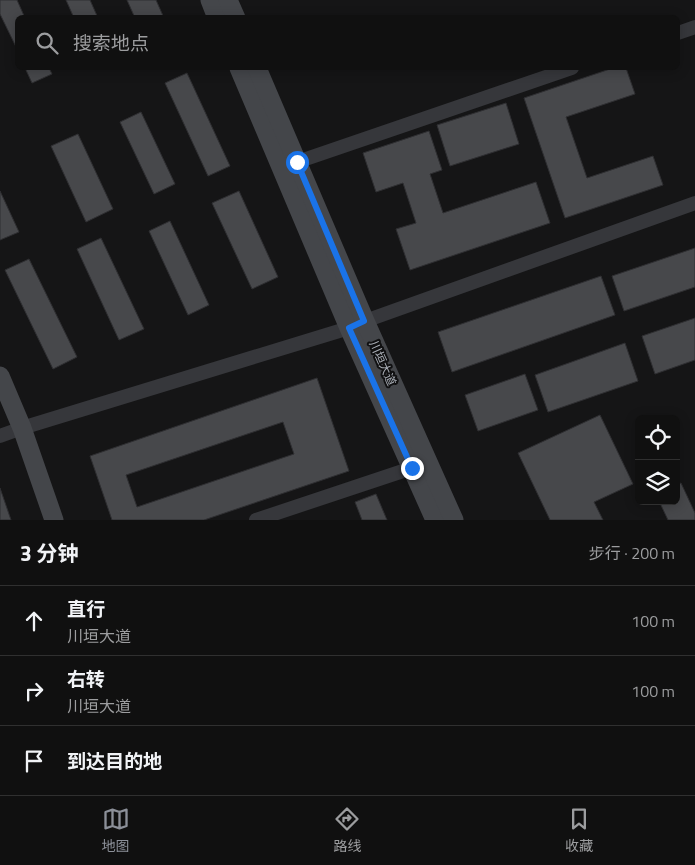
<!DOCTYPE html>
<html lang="zh">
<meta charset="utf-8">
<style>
:root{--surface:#101010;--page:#191919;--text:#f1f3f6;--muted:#9c9d9f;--line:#303030;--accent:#8c9099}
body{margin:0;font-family:"Titillium Web","Noto Sans SC",sans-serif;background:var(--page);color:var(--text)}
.controls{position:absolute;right:15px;bottom:15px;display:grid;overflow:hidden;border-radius:8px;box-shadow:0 2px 12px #0003}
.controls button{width:45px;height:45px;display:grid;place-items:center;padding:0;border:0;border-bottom:1px solid var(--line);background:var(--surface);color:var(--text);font:25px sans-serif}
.stop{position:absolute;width:15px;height:15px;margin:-11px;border:4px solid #1a73e8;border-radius:50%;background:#fff}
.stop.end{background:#1a73e8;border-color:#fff;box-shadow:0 1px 5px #0008}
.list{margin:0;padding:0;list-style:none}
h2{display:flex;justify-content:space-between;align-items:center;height:65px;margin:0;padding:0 20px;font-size:21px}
h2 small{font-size:16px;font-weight:400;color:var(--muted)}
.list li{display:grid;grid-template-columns:32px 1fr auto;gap:15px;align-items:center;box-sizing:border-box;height:70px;padding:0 20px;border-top:1px solid var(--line)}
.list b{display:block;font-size:19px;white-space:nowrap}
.list p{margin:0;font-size:16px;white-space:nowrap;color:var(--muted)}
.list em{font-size:16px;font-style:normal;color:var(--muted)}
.icon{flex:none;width:28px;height:28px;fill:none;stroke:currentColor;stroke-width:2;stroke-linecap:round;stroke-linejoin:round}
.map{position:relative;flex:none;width:695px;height:520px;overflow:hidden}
.search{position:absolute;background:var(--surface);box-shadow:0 2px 12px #0003;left:15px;right:15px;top:15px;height:55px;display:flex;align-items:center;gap:12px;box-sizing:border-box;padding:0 18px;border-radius:8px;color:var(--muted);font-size:19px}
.sheet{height:275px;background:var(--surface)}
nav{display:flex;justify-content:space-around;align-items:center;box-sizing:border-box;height:70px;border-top:1px solid var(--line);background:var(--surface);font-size:14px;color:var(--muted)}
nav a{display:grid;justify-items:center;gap:2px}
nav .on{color:var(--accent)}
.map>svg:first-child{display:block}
.building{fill:#47484b;stroke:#2f2f32;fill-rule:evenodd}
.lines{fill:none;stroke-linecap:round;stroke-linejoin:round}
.street{stroke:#36373b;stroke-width:14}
.secondary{stroke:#44464a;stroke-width:19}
.route{stroke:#1a73e8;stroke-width:6}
.labels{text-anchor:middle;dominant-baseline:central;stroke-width:4;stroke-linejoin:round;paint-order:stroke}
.street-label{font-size:12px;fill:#a8adb5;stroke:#101011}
</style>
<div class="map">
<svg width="695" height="520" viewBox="0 0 695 520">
<rect width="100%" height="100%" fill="#151516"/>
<g class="building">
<polygon points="0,0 17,0 25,18 18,18 18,51 0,14"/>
<polygon points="66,0 90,0 98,18 74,18"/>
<polygon points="127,0 156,0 164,18 135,18"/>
<polygon points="25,68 49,68 52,74 32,83"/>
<polygon points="613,68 626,68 635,94 566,117 587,178 653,156 663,185 565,218 524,98"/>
<polygon points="187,73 230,166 208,176 165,83"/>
<polygon points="506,103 519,144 450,166 437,125"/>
<polygon points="141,112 175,184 154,194 120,122"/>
<polygon points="429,131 442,170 430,174 443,213 536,182 550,223 410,270 396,229 416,223 403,183 376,192 363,153"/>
<polygon points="78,134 113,209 86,222 51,146"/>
<polygon points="0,191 19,232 0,240"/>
<polygon points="239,191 278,277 252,289 212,203"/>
<polygon points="170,221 209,305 188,315 149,231"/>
<polygon points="101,238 144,329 119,340 77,249"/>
<polygon points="695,248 695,287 624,311 612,276"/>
<polygon points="29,259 77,357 53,369 5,270"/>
<polygon points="601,276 615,315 452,372 438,332"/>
<polygon points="695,318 695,360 655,374 642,336"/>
<polygon points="625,343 638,381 548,412 535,375"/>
<polygon points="525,374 538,410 478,431 465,395"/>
<path d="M317 378 349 471 204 520H112L90 456ZM283 422 294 454 137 507 126 475Z"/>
<polygon points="600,415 633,484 594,502 603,520 550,520 518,453"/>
<polygon points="681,483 695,513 695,520 668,520 659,501 676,501 676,485"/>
<polygon points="0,488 11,520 0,520"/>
<polygon points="376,494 387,520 362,520 355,502"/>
</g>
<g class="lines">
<g class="street">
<polyline points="678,33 695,27"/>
<polyline points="297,162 572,68"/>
<polyline points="0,436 22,428 349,328 365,321 695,203"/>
<polyline points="256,520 412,468"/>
</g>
<g class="secondary">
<polyline points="210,0 217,18"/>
<polyline points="228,0 236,18"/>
<polyline points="239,68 349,328 435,520"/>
<polyline points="257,68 365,321 454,520"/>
<polyline points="0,376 22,428 54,520"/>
</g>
</g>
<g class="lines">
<polyline class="route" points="297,162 364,321 349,328 412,468"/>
</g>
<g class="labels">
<g class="street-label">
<text transform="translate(383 363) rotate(66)">川垣大道</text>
</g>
</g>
</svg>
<div class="controls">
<button><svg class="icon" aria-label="locate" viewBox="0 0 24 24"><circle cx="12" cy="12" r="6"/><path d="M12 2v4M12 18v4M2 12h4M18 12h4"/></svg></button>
<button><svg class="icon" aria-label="layers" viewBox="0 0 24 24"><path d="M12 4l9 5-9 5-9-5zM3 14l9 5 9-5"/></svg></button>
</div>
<div class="stop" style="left:297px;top:162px"></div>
<div class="stop end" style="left:412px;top:468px"></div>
<div class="search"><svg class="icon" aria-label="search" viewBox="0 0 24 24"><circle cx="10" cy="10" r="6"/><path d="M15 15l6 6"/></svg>搜索地点</div>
</div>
<section class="sheet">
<h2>3 分钟<small>步行 · 200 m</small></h2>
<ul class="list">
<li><svg class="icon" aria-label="ahead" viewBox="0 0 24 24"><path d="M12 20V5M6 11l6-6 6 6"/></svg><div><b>直行</b><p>川垣大道</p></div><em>100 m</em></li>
<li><svg class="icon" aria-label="right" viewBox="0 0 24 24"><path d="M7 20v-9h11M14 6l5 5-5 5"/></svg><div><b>右转</b><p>川垣大道</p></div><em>100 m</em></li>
<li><svg class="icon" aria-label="arrive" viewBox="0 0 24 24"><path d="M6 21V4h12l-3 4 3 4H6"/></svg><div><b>到达目的地</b></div></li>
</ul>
</section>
<nav>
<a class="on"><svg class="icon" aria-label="map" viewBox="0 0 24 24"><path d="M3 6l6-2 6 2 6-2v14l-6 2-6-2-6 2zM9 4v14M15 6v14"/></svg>地图</a>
<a><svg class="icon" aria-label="directions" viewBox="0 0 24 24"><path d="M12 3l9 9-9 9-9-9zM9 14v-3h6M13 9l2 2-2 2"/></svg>路线</a>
<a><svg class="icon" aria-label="saved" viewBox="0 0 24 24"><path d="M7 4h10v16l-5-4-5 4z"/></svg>收藏</a>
</nav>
